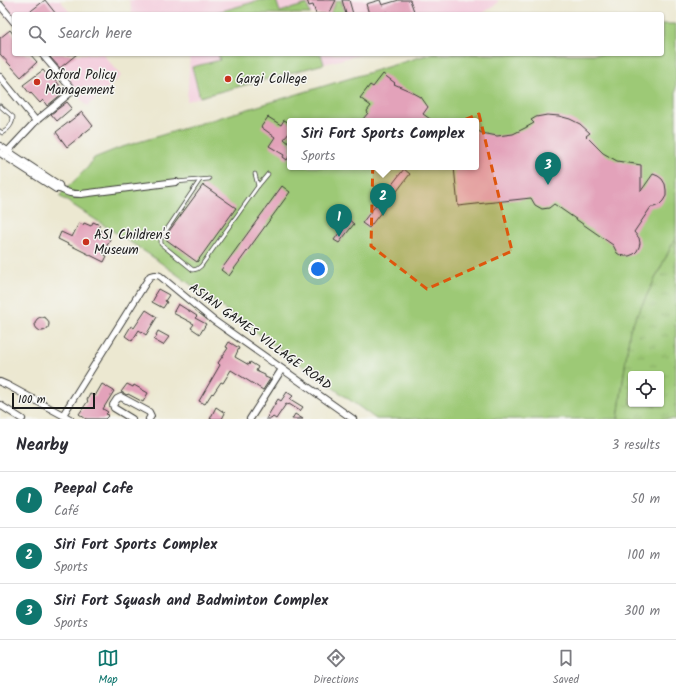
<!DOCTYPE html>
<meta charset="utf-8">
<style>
:root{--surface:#fff;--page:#f2f2f3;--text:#2b2b33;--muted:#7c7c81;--line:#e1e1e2;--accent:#0f766e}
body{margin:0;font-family:Kalam,sans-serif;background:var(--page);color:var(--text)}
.controls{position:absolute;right:12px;bottom:12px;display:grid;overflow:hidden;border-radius:4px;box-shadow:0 1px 3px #0004}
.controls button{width:36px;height:36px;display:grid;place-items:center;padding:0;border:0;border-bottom:1px solid var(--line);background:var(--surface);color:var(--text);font:20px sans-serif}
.scale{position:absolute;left:12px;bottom:10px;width:83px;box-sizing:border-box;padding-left:4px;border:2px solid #1c1c1c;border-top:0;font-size:11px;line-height:14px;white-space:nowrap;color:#1c1c1c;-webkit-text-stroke:3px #f6f6f2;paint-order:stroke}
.you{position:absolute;left:318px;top:269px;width:14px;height:14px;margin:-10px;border:3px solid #fff;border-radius:50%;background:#1a73e8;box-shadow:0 0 0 6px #1a73e833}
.badge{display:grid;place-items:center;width:26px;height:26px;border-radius:50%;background:var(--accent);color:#fff;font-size:13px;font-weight:700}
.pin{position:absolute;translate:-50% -33px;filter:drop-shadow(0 1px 2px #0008)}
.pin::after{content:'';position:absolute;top:21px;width:14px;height:12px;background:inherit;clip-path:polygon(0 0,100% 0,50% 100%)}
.popup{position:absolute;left:287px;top:118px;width:192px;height:52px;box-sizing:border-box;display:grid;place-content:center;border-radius:4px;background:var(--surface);filter:drop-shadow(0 1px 3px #0005);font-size:13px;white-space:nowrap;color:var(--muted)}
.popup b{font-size:15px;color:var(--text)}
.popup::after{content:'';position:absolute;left:50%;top:100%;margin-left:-8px;border:8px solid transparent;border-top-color:var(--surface)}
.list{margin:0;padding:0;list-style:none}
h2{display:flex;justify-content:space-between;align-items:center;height:52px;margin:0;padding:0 16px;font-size:17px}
h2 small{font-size:13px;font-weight:400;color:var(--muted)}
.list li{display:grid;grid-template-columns:26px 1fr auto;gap:12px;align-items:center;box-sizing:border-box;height:56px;padding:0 16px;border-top:1px solid var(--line)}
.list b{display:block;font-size:15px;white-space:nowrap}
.list p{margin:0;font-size:13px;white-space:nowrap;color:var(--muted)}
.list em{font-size:13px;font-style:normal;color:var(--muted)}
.icon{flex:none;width:22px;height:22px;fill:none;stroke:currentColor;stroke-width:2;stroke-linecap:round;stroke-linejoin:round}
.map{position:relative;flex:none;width:676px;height:419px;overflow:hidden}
.search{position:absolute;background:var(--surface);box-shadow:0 1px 3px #0004;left:12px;right:12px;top:12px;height:44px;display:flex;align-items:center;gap:10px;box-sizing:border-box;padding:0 14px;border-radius:4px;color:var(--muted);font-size:15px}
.sheet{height:220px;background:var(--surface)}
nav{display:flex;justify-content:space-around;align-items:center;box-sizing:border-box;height:56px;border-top:1px solid var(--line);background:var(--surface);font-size:11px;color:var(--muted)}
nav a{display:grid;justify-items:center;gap:2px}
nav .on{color:var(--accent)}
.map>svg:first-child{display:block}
.built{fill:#f4cfde}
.grass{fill:#9dc976;stroke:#5c7249;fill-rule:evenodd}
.park{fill:url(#park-tufts);stroke:#5c7249;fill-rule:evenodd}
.building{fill:#e3a2ba}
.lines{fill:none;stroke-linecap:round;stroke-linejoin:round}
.service-casing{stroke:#3b3b37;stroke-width:4.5}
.minor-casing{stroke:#3b3b37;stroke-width:8}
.service{stroke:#fff;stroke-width:3}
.minor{stroke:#fff;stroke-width:6}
.marked{fill:#de560d;fill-opacity:0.2;stroke:#de560d;stroke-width:3;stroke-dasharray:8 5;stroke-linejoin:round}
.poi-dot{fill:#c8321e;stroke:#f6f6f2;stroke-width:1.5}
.labels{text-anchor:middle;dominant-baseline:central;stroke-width:3;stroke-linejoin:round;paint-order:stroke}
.poi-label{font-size:13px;fill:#1c1c1c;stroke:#f6f6f2;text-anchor:start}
.street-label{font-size:13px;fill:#1c1c1c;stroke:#f6f6f2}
</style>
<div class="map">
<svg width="676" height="419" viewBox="0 0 676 419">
<defs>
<pattern id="park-tufts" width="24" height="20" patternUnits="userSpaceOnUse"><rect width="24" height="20" fill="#9dc976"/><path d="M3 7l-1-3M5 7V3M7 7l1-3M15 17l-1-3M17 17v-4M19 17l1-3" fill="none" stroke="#87ac66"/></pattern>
</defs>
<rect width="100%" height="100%" fill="#f6f6f2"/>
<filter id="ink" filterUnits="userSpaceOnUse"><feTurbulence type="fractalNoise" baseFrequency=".025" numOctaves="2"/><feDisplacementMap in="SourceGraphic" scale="8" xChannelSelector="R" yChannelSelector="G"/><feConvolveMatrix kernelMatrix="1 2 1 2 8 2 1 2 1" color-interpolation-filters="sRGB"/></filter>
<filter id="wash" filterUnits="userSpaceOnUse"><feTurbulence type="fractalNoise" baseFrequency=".012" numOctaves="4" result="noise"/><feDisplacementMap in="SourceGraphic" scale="16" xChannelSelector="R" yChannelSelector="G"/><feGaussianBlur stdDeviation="0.9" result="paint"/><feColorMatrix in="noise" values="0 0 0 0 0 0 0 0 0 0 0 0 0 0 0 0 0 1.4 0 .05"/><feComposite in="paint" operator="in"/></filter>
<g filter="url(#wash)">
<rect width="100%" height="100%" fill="#ece8d1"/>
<g class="built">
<polygon points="6,0 60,0 71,14 14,14 14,25 0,10 0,5"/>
<polygon points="128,0 498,0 498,3 482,14 132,14 130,2"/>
<polygon points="40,54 103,54 121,76 87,106"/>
<polygon points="190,54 362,54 187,101"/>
</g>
<g class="grass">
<polygon points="261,0 276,0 280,12 307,4 310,14 211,14"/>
<polygon points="341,0 345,14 332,14 330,8 333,9 335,4 332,3"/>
<path d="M662 24H676V237L630 329 618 419H376L150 255 59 196 88 167 94 158 119 148 430 54H662ZM290 121H476V167H290Z"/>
<polygon points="218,54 321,54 324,64 200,97 192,67 220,60"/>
</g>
<path class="park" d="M676 237V419H618L630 329ZM631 374H661V404H631Z"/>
<g id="blocks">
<g class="building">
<polygon points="45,0 56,14 27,14"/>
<polygon points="307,0 336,0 330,12 331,14 316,14 313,5 309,6"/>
<polygon points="342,0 349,0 353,14 346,14"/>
<polygon points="380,0 382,5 399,0 410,0 415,14 387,14 387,12 378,14 369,14 366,4"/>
<polygon points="10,30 14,35 14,54 30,54 37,62 21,77 0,54 0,38"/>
<polygon points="53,54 77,54 60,68 50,57"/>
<polygon points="43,70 51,80 54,78 60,86 59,87 63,93 47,106 43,100 40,103 31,93 30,94 23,85"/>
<polygon points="383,74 395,83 394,84 410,91 421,97 428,107 423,114 433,121 366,121 363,119 368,113 367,111 371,106 360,98 370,85 373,87"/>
<polygon points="67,102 72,108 57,121 51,114"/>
<polygon points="82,112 93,126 67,147 56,132"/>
<polygon points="547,115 559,116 570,119 580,124 590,133 586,136 603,153 617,161 641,165 641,191 653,174 658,176 662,179 665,184 666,190 666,196 663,201 659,205 654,207 651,207 634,232 639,238 640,243 639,247 637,251 634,254 629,256 625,256 620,255 617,253 613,245 554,204 549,208 542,209 535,205 531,198 458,206 454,167 476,167 476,130 482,133 497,136 513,134 525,128 534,123 531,120 536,117"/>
<polygon points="268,117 281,125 284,120 290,123 290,132 284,139 290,144 290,155 287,160 283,157 284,155 269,146 275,137 261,127"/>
<polygon points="404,169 410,174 369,228 362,223"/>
<polygon points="203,185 236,208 197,262 164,238"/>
<polygon points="282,186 290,192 229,276 221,270"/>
<polygon points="348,219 354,224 339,243 334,240 344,226 341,223 343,220 346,222"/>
<polygon points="93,222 100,225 97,229 108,234 106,237 110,239 103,254 107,256 104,262 58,239 61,232 72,237 79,223 83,225 84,223 91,226"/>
<polygon points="158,289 169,295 165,301 167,302 163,308 152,302 156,295 155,294"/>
<polygon points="178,304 197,316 195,318 206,324 200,334 191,328 194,324 173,313"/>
<polygon points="146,310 157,317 146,335 139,330 132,341 125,336 131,326 134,328"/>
<circle cx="42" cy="324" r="7"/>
<polygon points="158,331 169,337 163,345 154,340 157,336 156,335"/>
<polygon points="229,342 239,348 235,357 249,365 250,362 258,367 256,371 265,375 265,377 270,379 263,390 231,370 223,383 221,382 213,394 212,393 205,404 199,401 220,365 218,363 228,348 226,347"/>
<polygon points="102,384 114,391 103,409 108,412 106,414 109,415 105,419 86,419 79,414 88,401 87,400 90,394 95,396"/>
<polygon points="127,384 133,387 134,385 148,393 143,402 128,394 127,395 121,392"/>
<polygon points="287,392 293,396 290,399 303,407 300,411 289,404 288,405 286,404 276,419 273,417 271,419 266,419 278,399 281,401"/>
<polygon points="216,407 225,413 222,419 210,419"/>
<polygon points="295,414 303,419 292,419"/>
</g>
</g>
</g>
<g filter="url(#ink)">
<use href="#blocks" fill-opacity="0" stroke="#3b3b37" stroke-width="1"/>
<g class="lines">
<g class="service-casing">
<g id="service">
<path d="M0 106 13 117C13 124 8 130 2 133L0 131"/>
<polyline points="255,174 258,186 268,174"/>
<polyline points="200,180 161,238 161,244 193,270 197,269 201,266 258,186"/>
<polyline points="176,182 209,179"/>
</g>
</g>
<g class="minor-casing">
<g id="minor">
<polyline points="0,5 14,22"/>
<polyline points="0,77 36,121"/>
<polyline points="0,146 59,185 60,189"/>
<path d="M0 153 56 189C61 188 65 192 70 193 73 194 77 194 81 194L176 182"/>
<polyline points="5,156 8,151 36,121 70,93 70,87 42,54"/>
<polyline points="0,382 7,385 70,419"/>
<polyline points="0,405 22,419"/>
<path d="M63 415 150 276C153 275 156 274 160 276L213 320 353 419"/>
<polyline points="132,419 114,408 113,405 117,399 121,397 149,412 151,416 149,419"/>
<polyline points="250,419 282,369"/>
</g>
</g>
<use href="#service" class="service"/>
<use href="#minor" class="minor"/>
</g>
</g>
<path class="marked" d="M479 114 512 251 427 289 371 246 373 156Z"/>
<g class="poi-dot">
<circle cx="228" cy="79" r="4"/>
<circle cx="37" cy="82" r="4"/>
<circle cx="86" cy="242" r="4"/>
</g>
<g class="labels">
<g class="poi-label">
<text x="45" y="75">Oxford Policy<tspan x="45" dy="15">Management</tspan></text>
<text x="236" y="79">Gargi College</text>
<text x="94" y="235">ASI Children's<tspan x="94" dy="15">Museum</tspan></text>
</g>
<g class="street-label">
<text transform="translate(260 337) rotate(36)">ASIAN GAMES VILLAGE ROAD</text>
</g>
</g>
</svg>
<div class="controls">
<button><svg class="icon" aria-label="locate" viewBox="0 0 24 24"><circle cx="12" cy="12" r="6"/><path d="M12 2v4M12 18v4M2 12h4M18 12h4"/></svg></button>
</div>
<div class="scale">100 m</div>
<div class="you"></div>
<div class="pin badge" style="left:339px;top:237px">1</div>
<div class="pin badge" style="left:383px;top:216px">2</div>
<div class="popup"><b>Siri Fort Sports Complex</b>Sports</div>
<div class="pin badge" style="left:548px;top:185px">3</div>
<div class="search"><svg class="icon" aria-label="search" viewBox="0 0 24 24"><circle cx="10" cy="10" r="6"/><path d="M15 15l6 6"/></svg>Search here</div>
</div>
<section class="sheet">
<h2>Nearby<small>3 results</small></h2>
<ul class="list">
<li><span class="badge">1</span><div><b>Peepal Cafe</b><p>Café</p></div><em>50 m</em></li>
<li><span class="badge">2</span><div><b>Siri Fort Sports Complex</b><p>Sports</p></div><em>100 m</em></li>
<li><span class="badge">3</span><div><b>Siri Fort Squash and Badminton Complex</b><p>Sports</p></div><em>300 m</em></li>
</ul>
</section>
<nav>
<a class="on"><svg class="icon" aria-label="map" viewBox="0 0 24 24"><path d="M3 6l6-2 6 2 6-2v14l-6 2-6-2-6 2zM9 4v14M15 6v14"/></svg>Map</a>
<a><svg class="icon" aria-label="directions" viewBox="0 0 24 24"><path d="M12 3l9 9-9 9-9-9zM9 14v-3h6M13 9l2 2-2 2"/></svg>Directions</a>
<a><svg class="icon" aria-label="saved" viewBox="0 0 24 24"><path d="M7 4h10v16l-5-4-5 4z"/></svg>Saved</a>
</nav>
